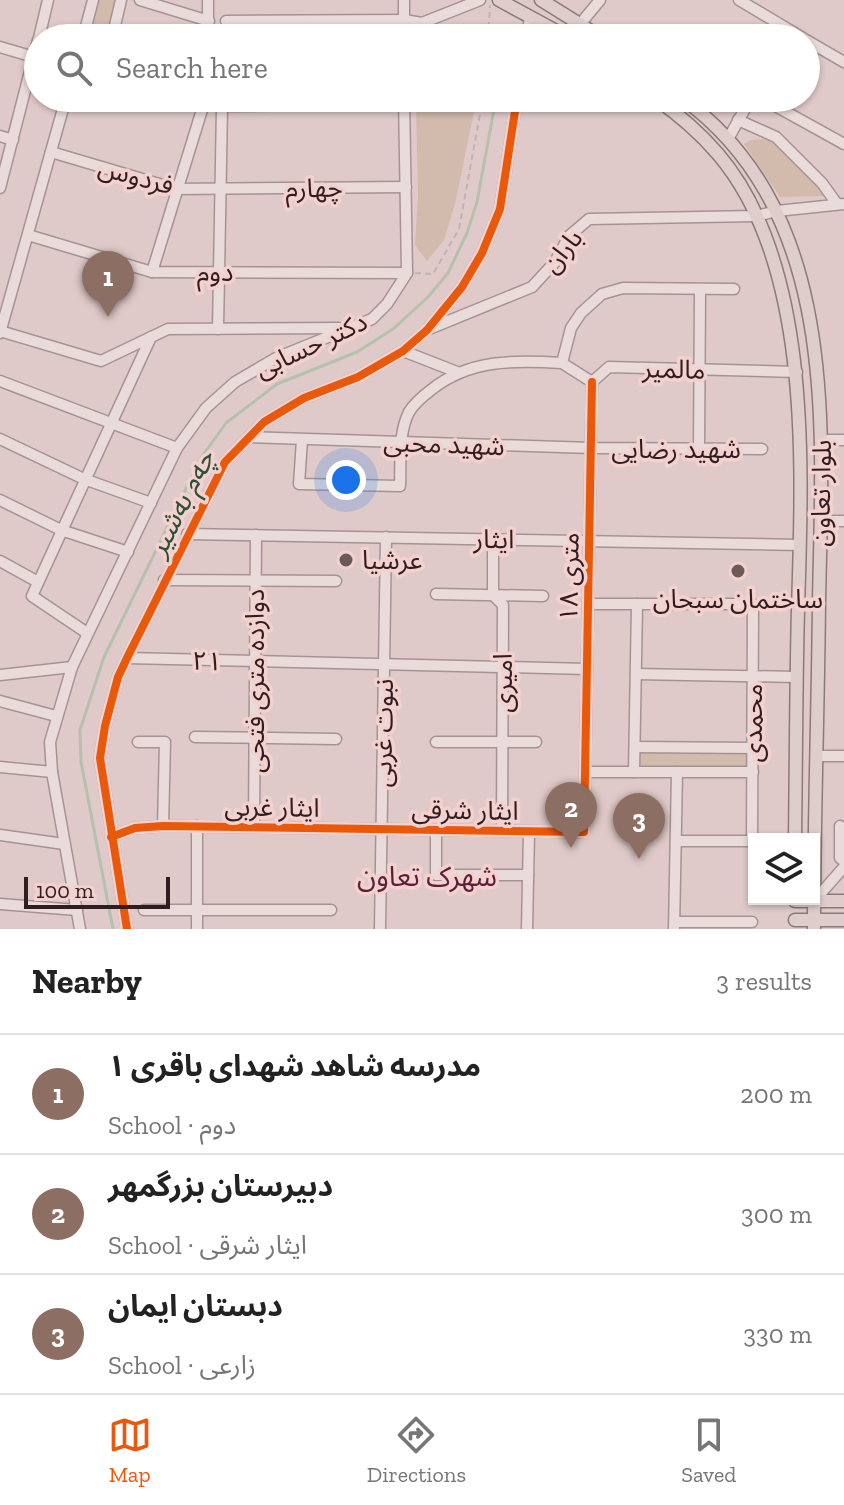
<!DOCTYPE html>
<meta charset="utf-8">
<style>
:root{--surface:#fff;--page:#f2f2f2;--text:#222;--muted:#767676;--line:#e0e0e0;--accent:#ea580c}
body{margin:0;font-family:"Zilla Slab","Noto Sans Arabic",serif;background:var(--page);color:var(--text)}
.controls{position:absolute;right:24px;bottom:24px;display:grid;overflow:hidden;border-radius:0px;box-shadow:0 2px 6px #0004}
.controls button{width:72px;height:72px;display:grid;place-items:center;padding:0;border:0;border-bottom:2px solid var(--line);background:var(--surface);color:var(--text);font:40px sans-serif}
.scale{position:absolute;left:24px;bottom:20px;width:146px;box-sizing:border-box;padding-left:8px;border:4px solid #311c1f;border-top:0;font-size:22px;line-height:28px;white-space:nowrap;color:#311c1f;-webkit-text-stroke:6px #f2d1ce;paint-order:stroke}
.you{position:absolute;left:346px;top:480px;width:28px;height:28px;margin:-20px;border:6px solid #fff;border-radius:50%;background:#1a73e8;box-shadow:0 0 0 12px #1a73e833}
.badge{display:grid;place-items:center;width:52px;height:52px;border-radius:50%;background:var(--accent);color:#fff;font-size:26px;font-weight:700}
.pin{position:absolute;translate:-50% -66px;filter:drop-shadow(0 2px 4px #0008)}
.pin::after{content:'';position:absolute;top:42px;width:28px;height:24px;background:inherit;clip-path:polygon(0 0,100% 0,50% 100%)}
.list{margin:0;padding:0;list-style:none}
h2{display:flex;justify-content:space-between;align-items:center;height:104px;margin:0;padding:0 32px;font-size:34px}
h2 small{font-size:26px;font-weight:400;color:var(--muted)}
.list li{display:grid;grid-template-columns:52px 1fr auto;gap:24px;align-items:center;box-sizing:border-box;height:120px;padding:0 32px;border-top:2px solid var(--line)}
.list b{display:block;font-size:30px;white-space:nowrap}
.list p{margin:0;font-size:26px;white-space:nowrap;color:var(--muted)}
.list em{font-size:26px;font-style:normal;color:var(--muted)}
.icon{flex:none;width:44px;height:44px;fill:none;stroke:currentColor;stroke-width:2;stroke-linecap:round;stroke-linejoin:round}
.map{position:relative;flex:none;width:844px;height:929px;overflow:hidden}
.search{position:absolute;background:var(--surface);box-shadow:0 2px 6px #0004;left:24px;right:24px;top:24px;height:88px;display:flex;align-items:center;gap:20px;box-sizing:border-box;padding:0 28px;border-radius:44px;color:var(--muted);font-size:30px}
.sheet{height:464px;background:var(--surface)}
nav{display:flex;justify-content:space-around;align-items:center;box-sizing:border-box;height:112px;border-top:2px solid var(--line);background:var(--surface);font-size:22px;color:var(--muted)}
nav a{display:grid;justify-items:center;gap:4px}
nav .on{color:var(--accent)}
.map>svg:first-child{display:block}
.green{fill:#d2baac}
.lines{fill:none;stroke-linecap:round;stroke-linejoin:round}
.stream{stroke:#b5c0af;stroke-width:3}
.minor-casing{stroke:#a59393;stroke-width:13}
.major-casing{stroke:#8a7a7a;stroke-width:15}
.path{stroke:#c1b3b3;stroke-width:2;stroke-dasharray:6 4;stroke-linecap:butt}
.minor{stroke:#e8dbda;stroke-width:10}
.major{stroke:#dfcdcc;stroke-width:12}
.cycleway-casing{stroke:#f2d1ce;stroke-width:13}
.cycleway{stroke:#e8590c;stroke-width:8}
.poi-dot{fill:#6e595a;stroke:#f2d1ce;stroke-width:3}
.labels{text-anchor:middle;dominant-baseline:central;stroke-width:7;stroke-linejoin:round;paint-order:stroke}
.street-label{font-size:26px;fill:#311c1f;stroke:#f2d1ce}
.poi-label{font-size:26px;fill:#311c1f;stroke:#f2d1ce;text-anchor:start}
.water-label{font-size:28px;font-style:italic;fill:#2c5037;stroke:#f2d1ce}
.neighbourhood-label{font-size:28px;fill:#5b1f39;stroke:#f2d1ce}
</style>
<div class="map">
<svg width="844" height="929" viewBox="0 0 844 929">
<rect width="100%" height="100%" fill="#e0cac9"/>
<g class="green">
<polygon points="97,0 118,0 107,38 87,38"/>
<polygon points="476,102 455,204 444,240 427,261 415,245 418,195 416,108"/>
<polygon points="775,138 819,183 827,196 780,197 744,144 750,140"/>
<polygon points="636,748 749,749 749,770 636,769"/>
</g>
<g class="lines">
<g class="stream">
<polyline points="506,38 508,31"/>
<polyline points="113,929 81,762 80,730 104,657 201,458 226,423 277,384 357,352 393,329 428,297 448,273 467,233 477,202 496,98"/>
</g>
<g class="minor-casing">
<g id="minor">
<polyline points="140,0 209,21"/>
<polyline points="739,0 803,38"/>
<polyline points="226,21 404,20 422,23 480,0"/>
<polyline points="581,23 600,0"/>
<polyline points="39,38 48,0"/>
<polyline points="83,38 93,0"/>
<polyline points="112,38 121,0"/>
<polyline points="208,38 208,0"/>
<polyline points="305,38 305,21"/>
<polyline points="404,38 404,0"/>
<polyline points="527,38 530,17"/>
<polyline points="806,40 844,62"/>
<polyline points="0,47 34,57"/>
<polyline points="180,98 204,104 222,106 404,104"/>
<polyline points="761,98 844,144"/>
<polyline points="738,120 776,137 822,183 837,204"/>
<polyline points="0,136 13,140"/>
<polyline points="728,139 751,98"/>
<polyline points="51,152 176,189 406,187"/>
<polyline points="0,188 38,40"/>
<polyline points="28,235 152,272 407,273"/>
<polyline points="152,272 205,100"/>
<polyline points="734,289 623,288 602,294 581,313 571,328 562,363 592,382 609,367 797,372"/>
<polyline points="218,329 222,106"/>
<polyline points="429,329 532,287 555,262 569,236 589,219 756,216 777,211 844,204"/>
<polyline points="0,331 101,361 168,329 339,328"/>
<polyline points="0,333 66,98"/>
<polyline points="403,351 457,372"/>
<polyline points="0,381 177,448"/>
<polyline points="249,437 591,448 762,449"/>
<polyline points="0,439 84,479 151,503"/>
<path d="M302 440 299 484 400 486C401 462 398 434 409 412 414 404 423 396 431 390 469 359 515 360 562 363"/>
<polyline points="821,440 844,440"/>
<polyline points="699,449 700,290"/>
<polyline points="0,500 61,530 128,552"/>
<polyline points="820,521 844,521"/>
<polyline points="187,534 800,545"/>
<polyline points="493,539 493,595 503,605 502,831"/>
<polyline points="0,561 38,582"/>
<polyline points="164,580 336,581"/>
<polyline points="436,594 543,596"/>
<polyline points="588,604 753,604 752,841"/>
<polyline points="87,633 32,596 151,337"/>
<polyline points="127,658 587,669"/>
<polyline points="636,674 796,677"/>
<polyline points="0,675 72,667"/>
<polyline points="0,701 56,716"/>
<polyline points="195,737 336,739"/>
<polyline points="138,742 165,742 163,826"/>
<polyline points="436,742 536,742"/>
<polyline points="635,747 753,748"/>
<polyline points="817,756 844,756"/>
<polyline points="0,767 52,772"/>
<polyline points="586,772 753,772"/>
<polyline points="634,772 637,604"/>
<polyline points="197,826 197,929"/>
<polyline points="840,826 840,858 844,861"/>
<polyline points="254,827 256,535"/>
<polyline points="436,830 436,875 528,875"/>
<polyline points="0,835 64,844"/>
<polyline points="111,837 135,828 163,826 584,832 592,382"/>
<polyline points="676,841 754,841"/>
<polyline points="814,901 844,867"/>
<polyline points="0,904 77,910"/>
<polyline points="144,910 331,910"/>
<polyline points="675,922 752,922"/>
<polyline points="80,929 52,772 50,742 72,667 177,448 206,408 235,382 276,358 372,319 387,304 407,273 404,98"/>
<polyline points="127,929 100,758 105,726 118,677 127,658 225,462 264,422 304,398 358,377 403,351 427,330 462,287 482,253 500,209 517,98"/>
<polyline points="380,929 386,537"/>
<polyline points="527,929 529,832"/>
<polyline points="674,929 677,772"/>
</g>
</g>
<g class="major-casing">
<g id="major">
<polyline points="499,0 569,38"/>
<polyline points="541,0 602,38"/>
<path d="M655 98C678 114 700 133 718 154 813 265 802 472 798 609 796 686 796 762 795 839"/>
<path d="M682 98C841 214 822 428 819 602 818 711 814 820 814 929"/>
<polyline points="795,901 844,901"/>
<polyline points="795,920 844,920"/>
</g>
</g>
<g class="path">
<polyline points="488,38 490,5"/>
<polyline points="415,273 433,274 459,229 483,98"/>
</g>
<use href="#minor" class="minor"/>
<use href="#major" class="major"/>
<g class="cycleway-casing">
<g id="cycleway">
<polyline points="111,837 135,828 163,826 584,832 592,382"/>
<polyline points="127,929 100,758 105,726 118,677 127,658 225,462 264,422 304,398 358,377 403,351 427,330 462,287 482,253 500,209 517,98"/>
</g>
</g>
<use href="#cycleway" class="cycleway"/>
</g>
<g class="poi-dot">
<circle cx="346" cy="560" r="8"/>
<circle cx="738" cy="571" r="8"/>
</g>
<g class="labels">
<g class="street-label">
<text transform="translate(136 176) rotate(15)">فردوس</text>
<text transform="translate(314 188) rotate(-1)">چهارم</text>
<text transform="translate(562 251) rotate(-51)">باران</text>
<text x="215" y="272">دوم</text>
<text transform="translate(311 345) rotate(-25)">دکتر حسابی</text>
<text transform="translate(674 369) rotate(2)">مالمیر</text>
<text transform="translate(444 444) rotate(2)">شهید محبی</text>
<text x="676" y="449">شهید رضایی</text>
<text transform="translate(821 493) rotate(-89)">بلوار تعاون</text>
<text transform="translate(494 539) rotate(1)">ایثار</text>
<text transform="translate(569 577) rotate(-89)">۱۸ متری</text>
<text transform="translate(207 661) rotate(2)">۲۱</text>
<text transform="translate(255 681) rotate(-90)">دوازده متری فتحی</text>
<text transform="translate(503 683) rotate(-90)">امیری</text>
<text transform="translate(753 723) rotate(-90)">محمدی</text>
<text transform="translate(383 733) rotate(-89)">نبوت غربی</text>
<text transform="translate(272 807) rotate(1)">ایثار غربی</text>
<text transform="translate(465 810) rotate(1)">ایثار شرقی</text>
</g>
<g class="poi-label">
<text x="362" y="560">عرشیا</text>
<text x="738" y="599" text-anchor="middle">ساختمان سبحان</text>
</g>
<g class="water-label">
<text transform="translate(181 503) rotate(-63)">چەم بەشیر</text>
</g>
<g class="neighbourhood-label">
<text x="427" y="876">شهرک تعاون</text>
</g>
</g>
</svg>
<div class="controls">
<button><svg class="icon" aria-label="layers" viewBox="0 0 24 24"><path d="M12 4l9 5-9 5-9-5zM3 14l9 5 9-5"/></svg></button>
</div>
<div class="scale">100 m</div>
<div class="you"></div>
<div class="pin badge" style="left:108px;top:317px;background:#8d6e63">1</div>
<div class="pin badge" style="left:571px;top:848px;background:#8d6e63">2</div>
<div class="pin badge" style="left:639px;top:859px;background:#8d6e63">3</div>
<div class="search"><svg class="icon" aria-label="search" viewBox="0 0 24 24"><circle cx="10" cy="10" r="6"/><path d="M15 15l6 6"/></svg>Search here</div>
</div>
<section class="sheet">
<h2>Nearby<small>3 results</small></h2>
<ul class="list">
<li><span class="badge" style="background:#8d6e63">1</span><div><b>مدرسه شاهد شهدای باقری ۱</b><p>School · دوم</p></div><em>200 m</em></li>
<li><span class="badge" style="background:#8d6e63">2</span><div><b>دبیرستان بزرگمهر</b><p>School · ایثار شرقی</p></div><em>300 m</em></li>
<li><span class="badge" style="background:#8d6e63">3</span><div><b>دبستان ایمان</b><p>School · زارعی</p></div><em>330 m</em></li>
</ul>
</section>
<nav>
<a class="on"><svg class="icon" aria-label="map" viewBox="0 0 24 24"><path d="M3 6l6-2 6 2 6-2v14l-6 2-6-2-6 2zM9 4v14M15 6v14"/></svg>Map</a>
<a><svg class="icon" aria-label="directions" viewBox="0 0 24 24"><path d="M12 3l9 9-9 9-9-9zM9 14v-3h6M13 9l2 2-2 2"/></svg>Directions</a>
<a><svg class="icon" aria-label="saved" viewBox="0 0 24 24"><path d="M7 4h10v16l-5-4-5 4z"/></svg>Saved</a>
</nav>
